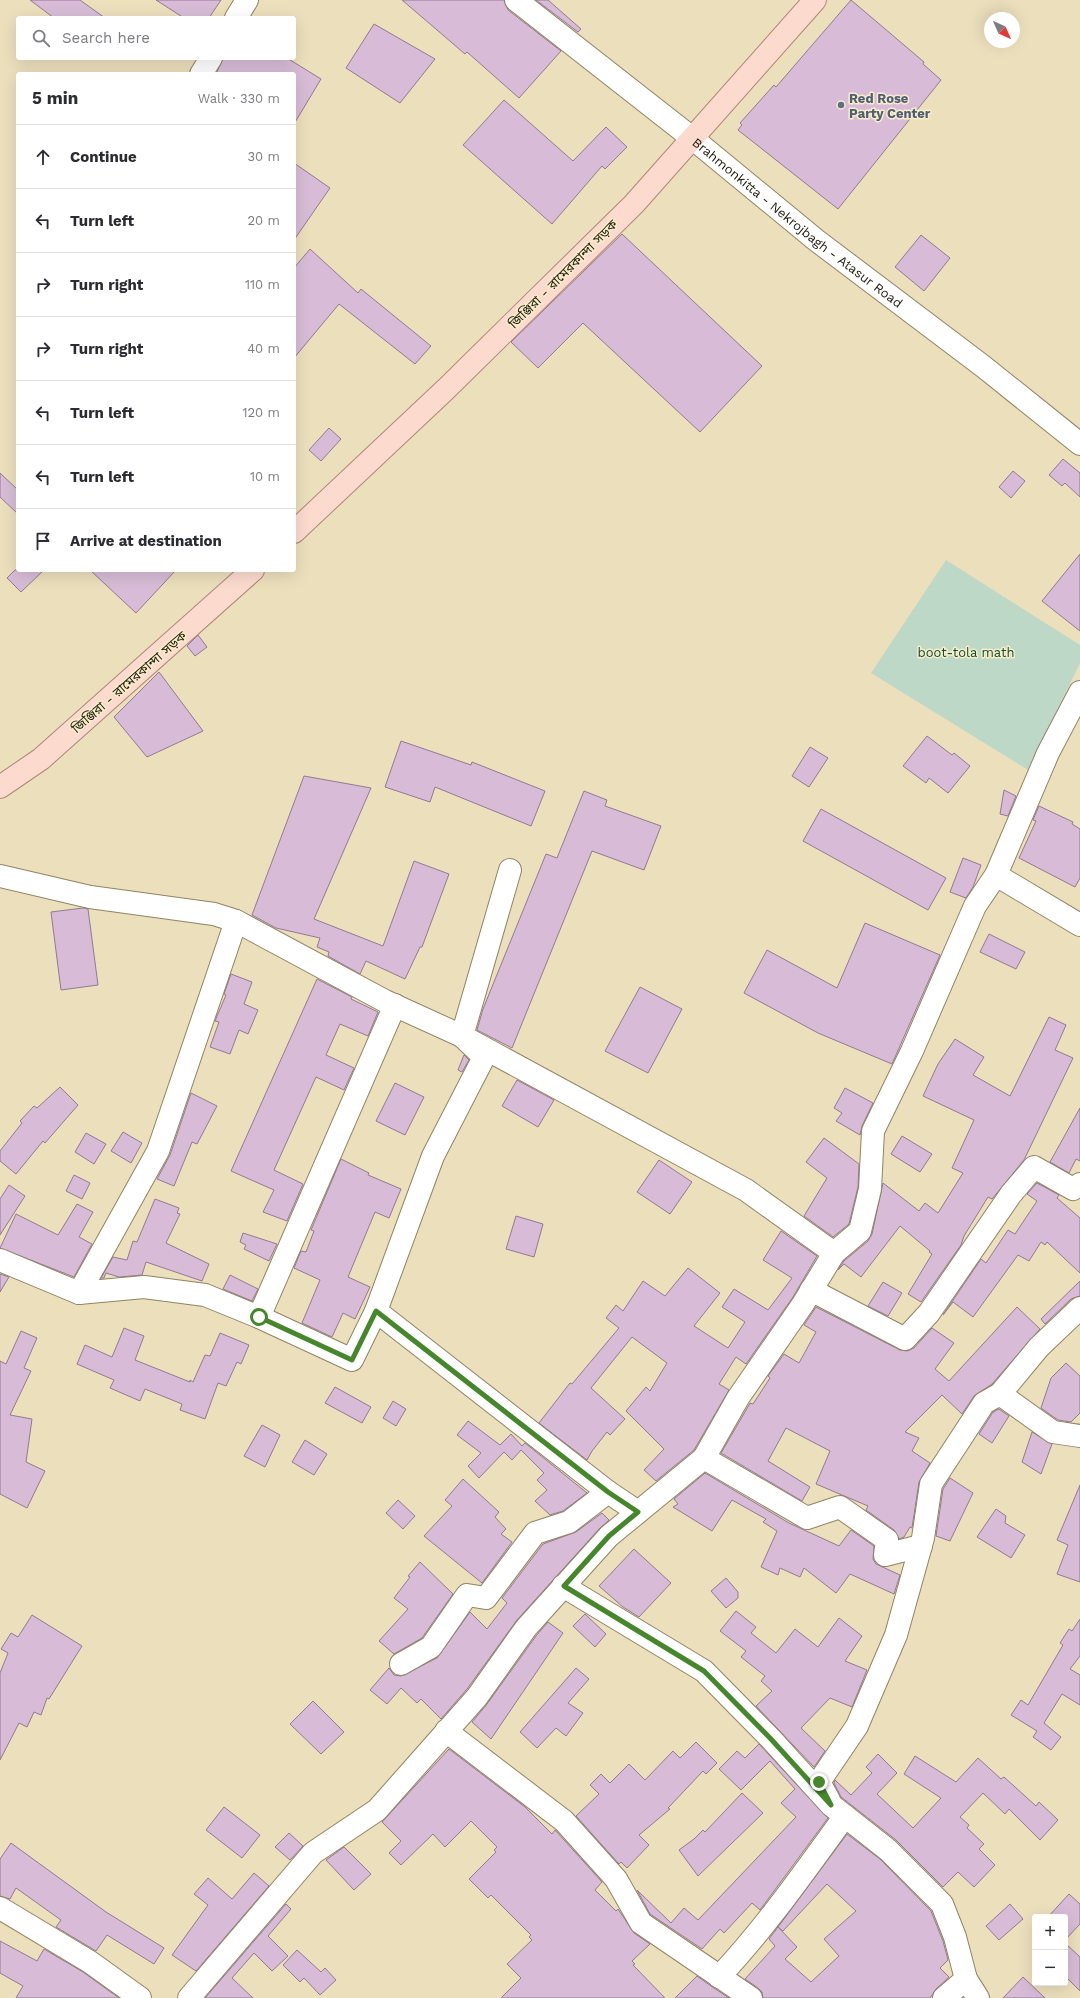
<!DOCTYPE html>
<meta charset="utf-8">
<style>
:root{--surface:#fff;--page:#f2f2f3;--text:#2b2b33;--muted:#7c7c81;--line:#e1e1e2}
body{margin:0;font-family:"Work Sans","Noto Sans Bengali",sans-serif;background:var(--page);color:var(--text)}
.controls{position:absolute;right:12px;bottom:12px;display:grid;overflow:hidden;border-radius:4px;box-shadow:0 4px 16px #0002}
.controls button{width:36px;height:36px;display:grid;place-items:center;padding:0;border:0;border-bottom:1px solid var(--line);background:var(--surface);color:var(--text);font:20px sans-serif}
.compass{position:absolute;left:984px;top:12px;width:36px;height:36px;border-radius:50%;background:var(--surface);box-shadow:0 4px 16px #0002;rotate:135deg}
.stop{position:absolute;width:12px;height:12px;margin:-9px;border:3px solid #45872a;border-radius:50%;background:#fff}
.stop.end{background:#45872a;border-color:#fff;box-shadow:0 1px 4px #0008}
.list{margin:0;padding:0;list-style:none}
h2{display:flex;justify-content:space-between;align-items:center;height:52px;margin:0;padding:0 16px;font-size:17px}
h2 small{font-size:13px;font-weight:400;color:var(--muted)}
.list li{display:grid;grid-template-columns:26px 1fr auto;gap:12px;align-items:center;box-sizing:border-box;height:64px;padding:0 16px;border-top:1px solid var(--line)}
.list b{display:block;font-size:15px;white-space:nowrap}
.list em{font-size:13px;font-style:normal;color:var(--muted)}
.icon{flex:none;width:22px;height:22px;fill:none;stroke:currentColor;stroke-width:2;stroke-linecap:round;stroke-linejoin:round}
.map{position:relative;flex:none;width:1080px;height:1998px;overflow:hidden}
.search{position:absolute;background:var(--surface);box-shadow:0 4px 16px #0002;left:16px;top:16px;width:280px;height:44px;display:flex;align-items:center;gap:10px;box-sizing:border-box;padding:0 14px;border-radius:4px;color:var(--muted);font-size:15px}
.panel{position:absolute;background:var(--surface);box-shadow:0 4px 16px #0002;left:16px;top:72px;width:280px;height:500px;border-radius:4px}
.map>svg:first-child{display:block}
.green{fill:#bdd8c7}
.building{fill:#d8bcd7;stroke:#937992}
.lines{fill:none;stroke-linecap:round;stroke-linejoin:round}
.minor-casing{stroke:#8f8463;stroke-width:24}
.major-casing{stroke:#ad8875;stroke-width:24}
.minor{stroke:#fff;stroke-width:22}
.major{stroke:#fcdbce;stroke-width:22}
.route{stroke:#45872a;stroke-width:5}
.service-dot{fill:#5c6f8a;stroke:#f9edc9;stroke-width:1.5}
.labels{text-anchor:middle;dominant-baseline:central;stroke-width:3;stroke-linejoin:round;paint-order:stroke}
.service-label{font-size:13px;font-weight:bold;fill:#4e5e75;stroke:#f9edc9;text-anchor:start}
.street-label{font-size:13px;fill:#1d190c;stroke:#f9edc9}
.park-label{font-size:13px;fill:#104e31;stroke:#f9edc9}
</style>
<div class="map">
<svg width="1080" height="1998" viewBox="0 0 1080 1998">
<rect width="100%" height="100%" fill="#ecdfbc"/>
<polygon class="green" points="946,560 1080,645 1080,663 1028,770 871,673"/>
<g class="building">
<polygon points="30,0 80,0 105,18 54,18"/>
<polygon points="156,0 221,0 209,18 184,18"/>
<polygon points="402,0 504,0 508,10 561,51 519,98 467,52 465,54"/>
<polygon points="536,0 548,0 581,29 578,32"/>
<polygon points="851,0 924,62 923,64 941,80 838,209 738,130 742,125 740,123 774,85 776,87"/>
<polygon points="374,24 435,59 400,103 346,68"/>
<polygon points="223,58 287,58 321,79 294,124 294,74 221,74 217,72"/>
<polygon points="504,100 573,161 606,127 627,147 605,169 602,166 552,224 463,145"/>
<polygon points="294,163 330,188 294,240"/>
<polygon points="622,234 762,366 700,432 583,323 538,368 511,342"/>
<polygon points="921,235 950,258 924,291 895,267"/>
<polygon points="310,249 358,293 361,289 431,346 415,364 339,304 294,358 294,268"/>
<polygon points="329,428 341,439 321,461 309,450"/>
<polygon points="1063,459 1080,473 1080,497 1065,483 1062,486 1049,475"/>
<polygon points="1013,471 1025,481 1011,498 999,487"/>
<polygon points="0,473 18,490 18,514 0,497"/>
<polygon points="1080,554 1080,631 1042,601"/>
<polygon points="15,570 44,570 21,592 7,578"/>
<polygon points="90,570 176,570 136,613"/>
<polygon points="198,635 207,647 195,656 187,646"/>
<polygon points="159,672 203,731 147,757 114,717"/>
<polygon points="927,736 952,755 954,753 970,766 948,793 929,778 926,783 903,766"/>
<polygon points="401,741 471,765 472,762 545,791 531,826 435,787 430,802 385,787"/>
<polygon points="810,747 828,758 809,787 792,776"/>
<polygon points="304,776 371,788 314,919 383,946 414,861 449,874 422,947 420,947 405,979 366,961 360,974 328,956 329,952 317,947 320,938 276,928 252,915"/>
<polygon points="1004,790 1016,796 1008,816 1000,814"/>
<polygon points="584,791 607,800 605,806 661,826 644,870 592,851 512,1048 477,1030 483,1009 546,854 557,858"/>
<polygon points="1039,806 1073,822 1072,824 1080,829 1080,878 1075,887 1019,858 1036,821 1033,820"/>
<polygon points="821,809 946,878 928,910 803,841"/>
<polygon points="963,858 981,865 973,887 966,898 950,892"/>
<polygon points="83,908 88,909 98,985 61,990 51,912"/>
<polygon points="865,923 940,955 892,1064 818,1033 744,993 767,950 837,988"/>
<polygon points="989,934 1025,952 1016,969 980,952"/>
<polygon points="231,974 252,982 244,1004 258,1010 248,1034 239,1030 230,1054 210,1047 219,1022 215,1021 226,995 224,994"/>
<polygon points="317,979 352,997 351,999 378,1012 368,1036 340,1024 326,1055 354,1068 344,1090 316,1077 274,1170 303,1184 287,1221 263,1212 274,1190 231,1171"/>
<polygon points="640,987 682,1009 648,1073 605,1051"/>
<polygon points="1049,1017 1066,1025 1055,1050 1073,1058 1024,1160 992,1199 988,1197 964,1236 961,1245 921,1302 908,1294 932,1254 929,1252 930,1251 900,1226 861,1277 844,1264 838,1270 844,1261 868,1241 872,1234 883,1183 919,1211 925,1203 938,1213 963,1173 952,1168 974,1120 923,1096 938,1064 955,1039 984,1057 973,1075 1010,1096"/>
<polygon points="464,1055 469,1060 462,1072 458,1070"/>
<polygon points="517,1080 554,1100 538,1127 502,1106"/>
<polygon points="395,1083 424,1097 405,1135 376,1121"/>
<polygon points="60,1087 78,1105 45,1143 43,1141 16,1174 0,1161 0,1151 22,1123 20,1121 34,1106 37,1108"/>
<polygon points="845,1088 873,1103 862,1126 860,1135 836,1121 842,1113 834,1108"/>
<polygon points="191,1093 217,1106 197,1144 192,1142 174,1186 157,1179 170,1155"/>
<polygon points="1080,1108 1080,1161 1076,1159 1069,1173 1050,1162"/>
<polygon points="123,1132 142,1143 131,1163 111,1151"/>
<polygon points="86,1133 106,1144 94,1164 75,1152"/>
<polygon points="902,1136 932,1154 920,1172 891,1154"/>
<polygon points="824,1138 859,1164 858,1187 849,1224 833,1237 804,1216 827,1178 806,1162"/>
<polygon points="341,1159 369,1173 368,1175 401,1189 389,1218 375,1212 348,1277 370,1287 355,1319 343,1313 332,1337 302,1323 320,1280 294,1268 301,1251 306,1252 314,1231 311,1230"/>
<polygon points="659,1160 692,1182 670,1214 637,1192"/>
<polygon points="74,1175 90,1183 82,1199 66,1191"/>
<polygon points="1037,1183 1059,1195 1057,1198 1080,1218 1080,1273 1047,1242 1045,1245 1041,1242 1029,1261 1018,1255 973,1317 953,1302 943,1315 981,1259 986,1263 1008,1230 1015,1234 1037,1201 1027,1194"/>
<polygon points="9,1185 25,1196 0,1235 0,1199"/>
<polygon points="155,1199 179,1208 177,1213 180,1214 166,1243 209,1264 202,1281 146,1262 142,1275 119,1277 106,1273 104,1278 101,1278 113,1257 127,1260 133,1241 137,1242"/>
<polygon points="77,1204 93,1212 79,1237 92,1244 74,1277 0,1248 16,1214 58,1235"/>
<polygon points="516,1216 543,1224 534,1257 506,1249"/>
<polygon points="781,1231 817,1256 793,1297 746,1364 736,1357 719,1384 729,1390 694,1450 656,1481 644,1470 664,1449 626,1411 646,1387 650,1391 667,1363 632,1337 591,1388 625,1419 610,1435 607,1432 592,1451 587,1460 539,1423 570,1383 572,1384 619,1328 606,1318 616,1305 623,1311 643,1281 665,1296 688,1268 720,1293 694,1326 728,1348 745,1322 722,1307 734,1289 768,1310 792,1278 763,1260"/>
<polygon points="243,1233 277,1244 269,1261 244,1249 246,1245 240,1242"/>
<polygon points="0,1274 9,1277 0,1292"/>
<polygon points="230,1275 258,1289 252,1301 223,1289"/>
<polygon points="1080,1281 1080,1296 1071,1299 1045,1324 1041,1319"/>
<polygon points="883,1282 902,1293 888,1316 868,1306"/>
<polygon points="816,1307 900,1350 907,1351 914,1348 932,1328 954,1343 935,1369 949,1381 1017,1307 1040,1329 992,1384 974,1396 962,1414 942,1395 905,1432 919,1438 912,1451 930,1463 919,1482 912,1528 910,1527 904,1537 899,1539 894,1530 866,1510 868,1506 816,1484 830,1451 786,1428 768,1461 810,1487 802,1501 721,1453 749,1405 750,1403 753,1404 770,1378 768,1376 784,1354 799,1363 816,1332 804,1325"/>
<polygon points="124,1328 144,1336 135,1360 190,1382 190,1380 193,1382 205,1355 210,1356 220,1333 249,1345 241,1364 237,1362 226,1386 218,1383 205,1419 180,1410 182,1404 145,1389 140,1401 110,1388 114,1380 77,1364 85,1345 112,1357"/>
<polygon points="21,1331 37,1338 24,1368 31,1371 10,1415 32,1419 26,1462 45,1471 27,1508 0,1494 0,1361 6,1364"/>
<polygon points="1066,1363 1080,1376 1080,1413 1071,1422 1058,1420 1041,1408 1051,1378"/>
<polygon points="335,1387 371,1407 362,1423 325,1403"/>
<polygon points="393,1401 406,1409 396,1426 383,1418"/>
<polygon points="999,1409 1009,1416 992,1443 979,1434 993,1412"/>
<polygon points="468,1421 500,1445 511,1434 522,1446 525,1443 587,1493 563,1511 550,1515 535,1501 547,1490 537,1480 544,1473 521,1450 512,1460 504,1452 479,1478 468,1466 481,1453 457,1435"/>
<polygon points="262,1425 280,1435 265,1467 244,1456"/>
<polygon points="1032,1432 1052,1444 1041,1474 1022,1462"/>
<polygon points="305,1440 327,1454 314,1475 292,1462"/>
<polygon points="705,1473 789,1523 839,1546 851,1530 874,1546 873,1559 876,1564 900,1575 894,1594 850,1574 836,1593 804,1568 800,1577 780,1568 778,1575 761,1567 777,1531 763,1522 766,1519 732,1500 712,1531 673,1507 678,1504 674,1499"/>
<polygon points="950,1478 973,1493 950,1541 936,1536 943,1489"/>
<polygon points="463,1479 499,1512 495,1517 506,1529 501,1534 512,1542 482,1583 424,1536 452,1506 445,1500"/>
<polygon points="1080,1485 1080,1582 1057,1574 1068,1545 1057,1540"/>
<polygon points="398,1500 415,1516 403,1529 386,1513"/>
<polygon points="996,1509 1006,1516 1005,1523 1025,1535 1011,1558 977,1537"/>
<polygon points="602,1513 609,1520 600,1528 517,1620 467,1689 441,1719 421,1699 417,1703 401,1688 387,1704 370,1690 389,1668 394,1675 401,1676 437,1658 470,1612 487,1629 507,1603 502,1598 543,1544 576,1532"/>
<polygon points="634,1549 671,1583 639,1617 623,1607 599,1586"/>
<polygon points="420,1562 453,1594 422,1638 394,1654 379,1641 408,1609 394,1598 410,1577 408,1576"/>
<polygon points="726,1578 738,1592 738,1598 726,1608 711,1591"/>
<polygon points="736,1611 756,1627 751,1633 776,1653 795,1629 818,1647 839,1618 862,1636 845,1661 867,1670 852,1707 830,1698 801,1728 825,1751 814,1767 756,1706 772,1691 761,1681 765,1676 741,1657 746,1651 720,1631"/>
<polygon points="585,1614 606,1634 595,1647 573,1626"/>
<polygon points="32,1615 82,1646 49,1699 47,1698 41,1715 34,1712 27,1727 19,1723 0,1760 0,1673 8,1653 1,1649 11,1633 18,1637"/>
<polygon points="1080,1619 1080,1656 1070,1669 1080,1675 1080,1705 1062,1694 1044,1723 1061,1737 1051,1750 1033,1737 1037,1731 1011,1715 1021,1700 1028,1705 1063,1645 1060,1643 1069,1629 1072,1631"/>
<polygon points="548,1622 563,1633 491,1739 472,1722 487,1704 536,1636"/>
<polygon points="576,1668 589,1679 568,1703 583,1713 566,1736 556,1728 537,1748 520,1732"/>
<polygon points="313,1701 344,1732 321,1754 290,1724"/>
<polygon points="696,1742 717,1763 706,1774 703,1771 668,1808 670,1809 639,1835 649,1845 627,1868 621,1862 619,1864 576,1816 599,1794 590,1785 601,1774 610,1783 629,1764 645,1780 673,1751 680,1758"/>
<polygon points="759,1744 828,1818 760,1910 752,1903 724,1933 720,1929 702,1949 650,1914 637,1890 671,1923 684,1908 698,1920 796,1817 781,1803 795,1789 770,1761 741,1790 719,1769 737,1751 745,1758"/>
<polygon points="449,1749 525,1807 552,1834 555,1830 602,1882 595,1890 616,1911 618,1909 634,1933 650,1944 632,1961 635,1964 633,1965 665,1998 501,1998 521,1978 507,1964 532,1940 529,1937 531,1935 491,1895 488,1898 469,1879 496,1852 494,1850 497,1847 471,1821 445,1847 433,1834 401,1865 389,1853 401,1841 382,1822"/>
<polygon points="878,1754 897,1773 877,1794 913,1828 941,1798 904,1774 915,1756 956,1782 978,1758 1001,1779 1004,1777 1036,1806 1039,1802 1058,1820 1040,1840 1009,1809 1005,1814 983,1793 960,1817 969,1825 967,1828 984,1844 979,1849 995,1865 974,1887 958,1872 943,1887 896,1840 841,1797 834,1783 835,1780 851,1795 872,1773 866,1767"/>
<polygon points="742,1793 763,1813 698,1876 679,1850 694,1839 703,1830 705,1832"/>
<polygon points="224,1807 260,1835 242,1858 206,1830"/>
<polygon points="289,1833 303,1846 290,1860 275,1847"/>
<polygon points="847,1834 880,1859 931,1911 943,1941 948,1960 940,1968 949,1977 936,1989 930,1998 763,1998 762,1992 758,1988 745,1979 775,1946 769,1939 778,1927 797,1947 785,1959 811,1982 839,1956 824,1939 856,1911 827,1884 783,1931 778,1927"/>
<polygon points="11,1843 106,1912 164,1948 154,1964 107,1935 96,1951 56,1927 61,1920 16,1888 10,1899 0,1896 0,1859"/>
<polygon points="344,1847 371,1874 354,1890 326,1860"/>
<polygon points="254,1873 269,1886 196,1971 172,1955 208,1905 194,1894 208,1878 232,1899"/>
<polygon points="1069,1894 1080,1904 1080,1924 1065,1940 1065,1917 1048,1917"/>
<polygon points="286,1904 291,1909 268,1936 288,1956 272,1971 254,1953 232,1978 253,1998 205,1998"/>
<polygon points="1010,1904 1023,1919 999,1940 986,1926"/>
<polygon points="0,1941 37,1961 44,1949 83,1972 119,1998 16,1998 23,1986 0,1973"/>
<polygon points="1065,1943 1080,1957 1080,1991 1065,1976"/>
<polygon points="297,1950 321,1972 325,1968 336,1980 320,1995 304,1978 300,1982 283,1965"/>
<polygon points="697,1976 711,1986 729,1998 675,1998"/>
<polygon points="1023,1977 1045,1998 1003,1998"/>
</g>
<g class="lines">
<g class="minor-casing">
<g id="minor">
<path id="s1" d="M516 0 692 138 816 240 984 367 1080 444"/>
<polyline points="236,18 247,0"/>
<polyline points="201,74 211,58"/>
<polyline points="996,875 1080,925"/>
<polyline points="0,876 90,897 214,914 236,921 385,1001 462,1036 746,1190 834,1253 803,1304 738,1398 704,1458 609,1536 526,1628 477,1697 377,1810 313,1853 189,1998"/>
<polyline points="834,1253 860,1231 870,1189 873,1131 912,1051 975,906 996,875 1048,753 1080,692"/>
<polyline points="0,1260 79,1293 158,1151 236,921"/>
<polyline points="811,1290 905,1339 929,1313 1011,1194 1034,1167 1073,1189 1080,1184"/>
<polyline points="79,1293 144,1287 205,1295 259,1317 352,1360 376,1311 433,1156 484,1057 462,1036 510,870"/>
<polyline points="376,1311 608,1492 638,1512"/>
<polyline points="259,1317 395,1005"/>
<polyline points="1000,1394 1039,1347 1080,1308"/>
<polyline points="704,1458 807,1518 840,1507 887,1540 885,1555 921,1546"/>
<polyline points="563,1586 704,1671 770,1738 831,1805 888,1850 942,1904 955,1937 966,1979"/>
<polyline points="401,1664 431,1647 467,1595 486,1598 535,1533 569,1522 608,1492"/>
<polyline points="446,1731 564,1821 616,1879 641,1923 751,1998"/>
<polyline points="829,1800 819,1782 857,1726 896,1635 923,1538 931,1484 984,1403 1000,1394 1053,1432 1080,1436"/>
<polyline points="0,1908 90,1962 140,1998"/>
<path d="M719 1977C766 1927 805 1871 845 1816"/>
<polyline points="944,1998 966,1979 978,1998"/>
</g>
</g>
<g class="major-casing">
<g id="major">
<polyline points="294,532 446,389 634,204 815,0"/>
<polyline points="0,787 41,759 253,570"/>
</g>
</g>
<use href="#minor" class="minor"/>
<use href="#major" class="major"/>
</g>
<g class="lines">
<polyline class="route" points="259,1317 352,1360 376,1311 608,1492 638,1512 609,1536 564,1586 704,1671 770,1738 831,1805 819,1782"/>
</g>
<circle class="service-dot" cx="841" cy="105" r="4"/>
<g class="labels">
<g class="service-label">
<text x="849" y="98">Red Rose<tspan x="849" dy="15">Party Center</tspan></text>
</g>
<g class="street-label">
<text stroke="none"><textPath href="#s1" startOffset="359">Brahmonkitta - Nekrojbagh - Atasur Road</textPath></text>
<text transform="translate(563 274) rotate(-45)">জিঞ্জিরা - রামেরকান্দা সড়ক</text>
<text transform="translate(129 682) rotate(-41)">জিঞ্জিরা - রামেরকান্দা সড়ক</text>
</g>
<g class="park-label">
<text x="966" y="652">boot-tola math</text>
</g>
</g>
</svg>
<div class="controls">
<button>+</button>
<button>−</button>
</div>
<svg class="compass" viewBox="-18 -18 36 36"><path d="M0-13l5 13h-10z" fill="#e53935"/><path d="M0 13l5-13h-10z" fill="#7c7c81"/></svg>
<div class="stop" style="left:259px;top:1317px"></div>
<div class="stop end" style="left:819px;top:1782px"></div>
<div class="search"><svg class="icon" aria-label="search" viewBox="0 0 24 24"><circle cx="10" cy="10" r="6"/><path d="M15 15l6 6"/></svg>Search here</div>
<section class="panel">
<h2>5 min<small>Walk · 330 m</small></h2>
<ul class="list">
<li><svg class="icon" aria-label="ahead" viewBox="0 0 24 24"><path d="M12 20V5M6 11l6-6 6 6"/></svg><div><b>Continue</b></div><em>30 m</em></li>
<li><svg class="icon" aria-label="left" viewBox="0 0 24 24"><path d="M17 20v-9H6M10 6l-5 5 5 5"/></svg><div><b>Turn left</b></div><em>20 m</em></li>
<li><svg class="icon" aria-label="right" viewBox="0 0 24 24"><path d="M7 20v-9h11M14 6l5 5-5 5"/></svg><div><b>Turn right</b></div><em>110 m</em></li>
<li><svg class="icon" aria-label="right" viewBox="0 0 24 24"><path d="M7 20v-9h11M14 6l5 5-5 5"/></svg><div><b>Turn right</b></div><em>40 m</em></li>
<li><svg class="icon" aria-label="left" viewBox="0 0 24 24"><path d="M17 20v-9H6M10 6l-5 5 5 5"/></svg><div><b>Turn left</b></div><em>120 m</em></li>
<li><svg class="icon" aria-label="left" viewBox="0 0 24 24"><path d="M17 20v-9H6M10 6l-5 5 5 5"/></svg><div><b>Turn left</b></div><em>10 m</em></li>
<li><svg class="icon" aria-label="arrive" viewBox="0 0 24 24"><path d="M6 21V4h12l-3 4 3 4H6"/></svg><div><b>Arrive at destination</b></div></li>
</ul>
</section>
</div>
